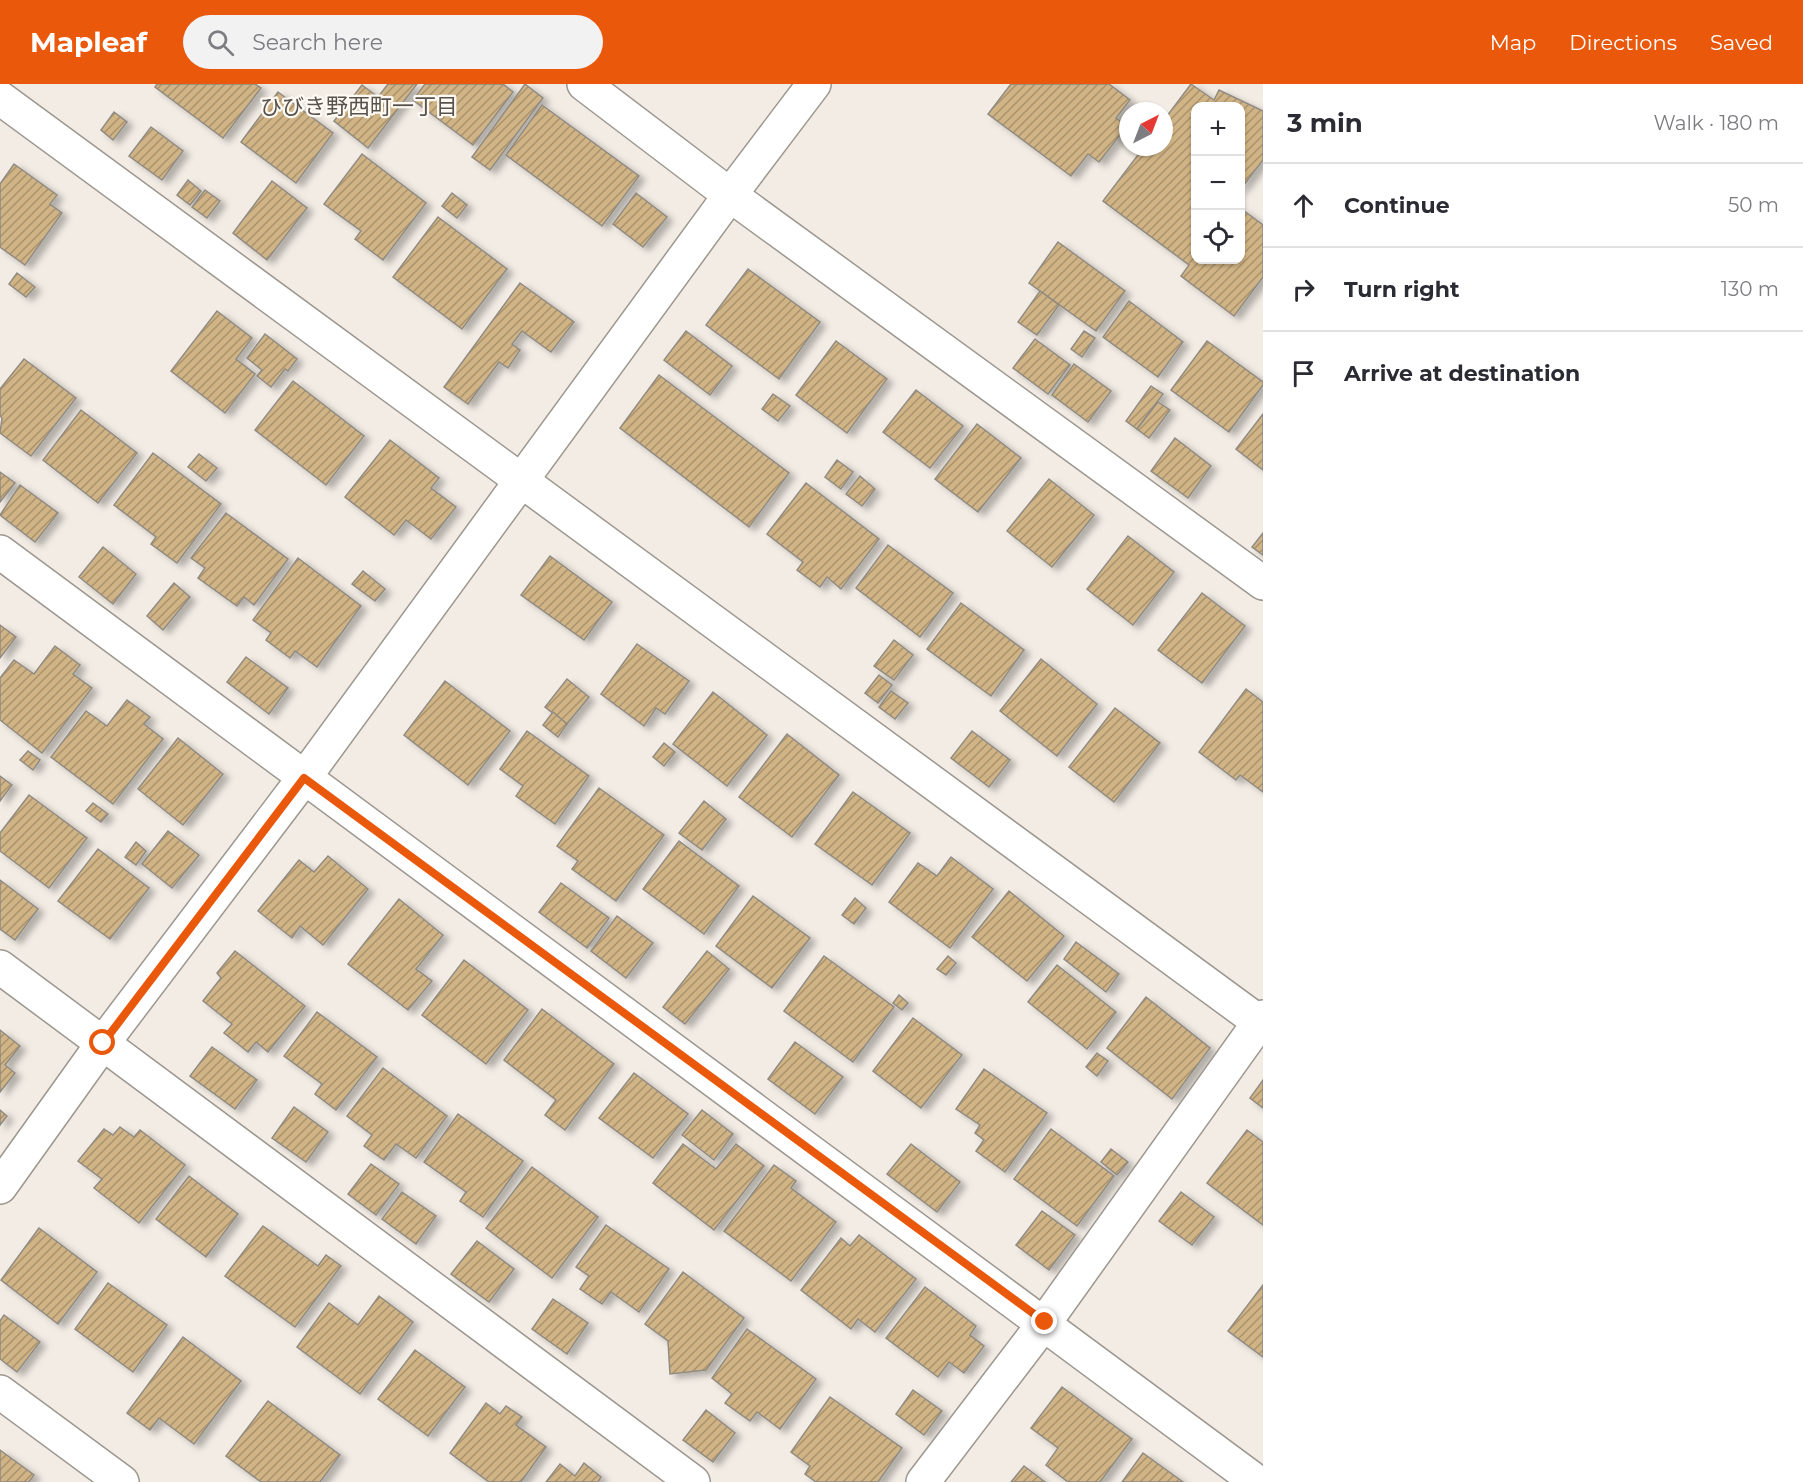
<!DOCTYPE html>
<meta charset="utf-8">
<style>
:root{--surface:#fff;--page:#f2f2f3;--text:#2b2b33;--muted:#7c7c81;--line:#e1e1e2;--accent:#ea580c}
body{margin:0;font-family:Montserrat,"Noto Sans JP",sans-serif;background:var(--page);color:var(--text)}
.controls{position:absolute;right:18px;top:18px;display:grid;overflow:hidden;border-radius:12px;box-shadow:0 2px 4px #0004}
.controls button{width:54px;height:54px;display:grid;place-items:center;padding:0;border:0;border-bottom:2px solid var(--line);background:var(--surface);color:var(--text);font:30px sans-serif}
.compass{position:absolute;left:1119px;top:18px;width:54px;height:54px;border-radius:50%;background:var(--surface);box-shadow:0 2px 4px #0004;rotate:42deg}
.stop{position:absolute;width:18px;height:18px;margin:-14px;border:4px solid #ea580c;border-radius:50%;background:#fff}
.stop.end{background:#ea580c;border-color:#fff;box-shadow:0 2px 6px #0008}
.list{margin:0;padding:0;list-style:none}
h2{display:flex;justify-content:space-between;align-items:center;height:78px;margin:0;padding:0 24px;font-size:26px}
h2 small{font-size:20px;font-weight:400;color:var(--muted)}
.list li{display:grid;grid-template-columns:39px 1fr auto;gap:18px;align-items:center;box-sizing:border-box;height:84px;padding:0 24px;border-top:2px solid var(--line)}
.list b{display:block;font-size:22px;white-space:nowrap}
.list em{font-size:20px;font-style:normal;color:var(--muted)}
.icon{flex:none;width:33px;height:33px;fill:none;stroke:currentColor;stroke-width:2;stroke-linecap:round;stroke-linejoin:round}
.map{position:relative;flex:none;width:1263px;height:1398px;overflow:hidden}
header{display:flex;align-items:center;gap:36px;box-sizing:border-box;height:84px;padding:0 30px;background:var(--accent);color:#fff}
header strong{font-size:28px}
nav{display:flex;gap:33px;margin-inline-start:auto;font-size:21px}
.search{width:420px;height:54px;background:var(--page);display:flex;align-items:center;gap:15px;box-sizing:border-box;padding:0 21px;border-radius:33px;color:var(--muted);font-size:22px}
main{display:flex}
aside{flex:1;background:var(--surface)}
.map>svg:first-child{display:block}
.building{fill:url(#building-hatch);stroke:#908b83;stroke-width:1.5;filter:url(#shadow)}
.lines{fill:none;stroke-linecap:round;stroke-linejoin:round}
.minor-casing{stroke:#9c978f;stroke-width:36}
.minor{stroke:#fff;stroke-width:33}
.route{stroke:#ea580c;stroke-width:8}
.labels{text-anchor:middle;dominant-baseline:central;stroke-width:4.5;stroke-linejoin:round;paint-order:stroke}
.neighbourhood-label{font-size:22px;fill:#57534c;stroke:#fefaf3}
</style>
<header>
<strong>Mapleaf</strong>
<div class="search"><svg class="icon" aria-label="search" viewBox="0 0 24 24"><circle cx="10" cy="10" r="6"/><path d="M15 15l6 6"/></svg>Search here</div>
<nav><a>Map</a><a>Directions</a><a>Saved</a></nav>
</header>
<main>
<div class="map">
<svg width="1263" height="1398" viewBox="0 0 1263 1398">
<defs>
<pattern id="building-hatch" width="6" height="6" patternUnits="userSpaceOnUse" patternTransform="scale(1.5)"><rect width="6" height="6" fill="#d1b485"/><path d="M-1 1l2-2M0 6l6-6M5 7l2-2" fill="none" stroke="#aa926d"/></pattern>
<filter id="shadow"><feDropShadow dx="6" dy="4" stdDeviation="3" flood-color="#0004"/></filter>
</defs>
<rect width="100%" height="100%" fill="#f2ece4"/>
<g class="building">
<polygon points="157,0 255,0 261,4 223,54 155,3"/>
<polygon points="388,0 417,0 368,64 334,37 362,1 378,13"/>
<polygon points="425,0 503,0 513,8 473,61 413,16"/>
<polygon points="525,0 543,14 490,86 472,73"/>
<polygon points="1011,0 1109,0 1130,16 1116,34 1127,42 1099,78 1088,70 1071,92 988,30"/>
<polygon points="1191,0 1214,16 1219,6 1263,27 1263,76 1240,106 1240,22 1196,22 1196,176 1240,176 1240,124 1263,141 1263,193 1234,232 1181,192 1189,181 1103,117 1144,63 1164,63 1164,36"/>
<polygon points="278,8 333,49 296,99 241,58"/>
<polygon points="542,21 639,92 602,142 506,71"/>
<polygon points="114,28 127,38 113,56 101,46"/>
<polygon points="151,43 183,67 162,96 129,72"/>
<polygon points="362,70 426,119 383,176 355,155 361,147 324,120"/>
<polygon points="14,80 57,111 50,120 62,129 25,181 0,163 0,100"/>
<polygon points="188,96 201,107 190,121 177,111"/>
<polygon points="272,97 307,124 267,176 233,149"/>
<polygon points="205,106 220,117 207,134 192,123"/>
<polygon points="452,109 467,121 457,134 442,122"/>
<polygon points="636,109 667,133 643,163 613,140"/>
<polygon points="438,133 507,185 462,245 393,193"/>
<polygon points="1058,158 1125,207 1096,247 1029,199"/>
<polygon points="748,185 820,238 779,295 706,241"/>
<polygon points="17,189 35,203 26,213 9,200"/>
<polygon points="520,199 574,238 551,268 522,247 512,260 520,266 508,284 499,278 468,320 444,303"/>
<polygon points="1040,207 1059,221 1037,251 1018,238"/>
<polygon points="1129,217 1183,258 1158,293 1103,253"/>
<polygon points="217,227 252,254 236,275 255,290 225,329 171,287"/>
<polygon points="686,247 732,282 710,311 664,276"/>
<polygon points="1084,247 1095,254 1082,273 1071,265"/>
<polygon points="265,250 297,275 288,287 285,285 271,303 257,292 262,286 247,274"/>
<polygon points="1035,255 1070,281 1048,310 1013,284"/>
<polygon points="836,257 887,295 847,349 796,311"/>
<polygon points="1207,257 1263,298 1263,301 1229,348 1171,306"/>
<polygon points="24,275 76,314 31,372 0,349 2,334 0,332 0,305"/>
<polygon points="1074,280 1111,307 1088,338 1052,311"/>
<polygon points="659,291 789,389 749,443 620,344"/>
<polygon points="293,297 364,352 326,401 255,346"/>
<polygon points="1151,302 1163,310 1137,345 1126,337"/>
<polygon points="916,306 963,342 930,384 883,348"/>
<polygon points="773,310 790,322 778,337 762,325"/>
<polygon points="1158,318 1170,326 1149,354 1137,345"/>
<polygon points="81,326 137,369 98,419 43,376"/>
<polygon points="1263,330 1263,386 1236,365"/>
<polygon points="977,340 1021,374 978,428 935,395"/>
<polygon points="1175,354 1211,382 1188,414 1151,387"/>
<polygon points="390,356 439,394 431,404 456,423 431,455 406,436 394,451 345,413"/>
<polygon points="153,369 221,420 177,479 151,460 156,453 114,421"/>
<polygon points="199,370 217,384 206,397 188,383"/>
<polygon points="837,376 853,388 841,405 825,393"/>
<polygon points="0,388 15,399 0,418"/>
<polygon points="860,392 875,405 862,422 846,410"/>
<polygon points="1049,395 1094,431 1052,483 1007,447"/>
<polygon points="806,399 879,455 841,505 827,493 820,503 797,486 803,478 767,450"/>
<polygon points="20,401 58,429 35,458 0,431"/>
<polygon points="226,429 288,475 254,521 244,513 237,522 198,494 205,484 191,474"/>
<polygon points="1263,449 1263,471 1252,463"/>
<polygon points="1128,452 1174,488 1133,541 1087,505"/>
<polygon points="888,461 953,509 920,553 856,504"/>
<polygon points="103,463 136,490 113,520 79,493"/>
<polygon points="550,472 612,518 584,556 521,511"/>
<polygon points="298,474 361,522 317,583 295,567 290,574 266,556 271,549 253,536"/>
<polygon points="363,487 385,505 375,517 352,500"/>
<polygon points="174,499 190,513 163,546 147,532"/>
<polygon points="1202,509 1245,542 1202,599 1158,566"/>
<polygon points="961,519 1024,566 991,612 927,565"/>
<polygon points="0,541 16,553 0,574"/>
<polygon points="894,556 913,571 894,596 874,582"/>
<polygon points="637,560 689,597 665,630 656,624 644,642 601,610"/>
<polygon points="55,562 80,581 73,590 92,604 42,669 0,636 0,594 14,576 34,590"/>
<polygon points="246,573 288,604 269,630 227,598"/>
<polygon points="1041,575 1097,620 1057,672 1000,627"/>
<polygon points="879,591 892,601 878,619 865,609"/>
<polygon points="567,595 589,613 567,640 545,623"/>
<polygon points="445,597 510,647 468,701 404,651"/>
<polygon points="1246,605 1263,618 1263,708 1240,691 1236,696 1199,668"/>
<polygon points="891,607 908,619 895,635 879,623"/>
<polygon points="713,608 767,651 727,702 673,660"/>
<polygon points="127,616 150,633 144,640 163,655 113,720 51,673 86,627 107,642"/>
<polygon points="1115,624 1160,659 1114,718 1069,683"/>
<polygon points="553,628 567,640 558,653 543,641"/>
<polygon points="527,647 589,692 555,740 516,712 523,702 500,685"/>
<polygon points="972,647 1010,676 989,703 951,674"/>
<polygon points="787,650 839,691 792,753 739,713"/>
<polygon points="178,654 223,690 183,741 138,705"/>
<polygon points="664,659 675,668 664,682 653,673"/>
<polygon points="28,667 40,676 33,686 20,676"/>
<polygon points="0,692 12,701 0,717"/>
<polygon points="599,704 664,751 616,817 572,785 578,777 557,762"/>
<polygon points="853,708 910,749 872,801 815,760"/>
<polygon points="29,711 87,754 49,804 0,767 0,749"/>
<polygon points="704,717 726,735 702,766 679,749"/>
<polygon points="93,719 108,730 101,738 86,727"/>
<polygon points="168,747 199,771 172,804 142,780"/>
<polygon points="679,757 739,802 704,850 643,805"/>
<polygon points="136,758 146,767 136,781 125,773"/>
<polygon points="98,765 149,804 110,855 58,817"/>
<polygon points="328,772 368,805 323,861 300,842 292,854 258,827 299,776 314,788"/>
<polygon points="951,773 993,805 950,864 889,818 918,779 937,792"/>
<polygon points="0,796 38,825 15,856 0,845"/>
<polygon points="561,799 609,834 587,864 539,828"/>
<polygon points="1009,807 1064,852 1027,897 972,853"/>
<polygon points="753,812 810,854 772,904 716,862"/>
<polygon points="855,814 866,824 854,840 842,831"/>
<polygon points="399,815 443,851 416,885 432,897 408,926 348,880"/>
<polygon points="617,832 653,859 626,894 591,867"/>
<polygon points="1076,858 1119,890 1106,908 1064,875"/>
<polygon points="235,867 305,922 268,968 256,958 248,968 224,949 232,940 203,917 221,894 217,889"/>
<polygon points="707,867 729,885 685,940 663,923"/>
<polygon points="824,872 894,923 853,978 784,927"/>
<polygon points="948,872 956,879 946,891 937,885"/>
<polygon points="464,876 528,926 486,980 422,931"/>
<polygon points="1057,881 1116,928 1087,965 1028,918"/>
<polygon points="899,911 908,919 902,926 893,919"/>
<polygon points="1146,913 1210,964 1172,1015 1107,964"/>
<polygon points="542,925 614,980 565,1046 545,1031 556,1016 504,976"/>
<polygon points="317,928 377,973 336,1026 315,1010 322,1000 284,972"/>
<polygon points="913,934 962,971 921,1024 873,987"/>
<polygon points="0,946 20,962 5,981 15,989 0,1008"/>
<polygon points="795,958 843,993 815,1030 768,995"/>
<polygon points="212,963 257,996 235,1025 190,992"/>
<polygon points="1097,969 1108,977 1097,992 1086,983"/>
<polygon points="383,984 447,1032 416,1074 396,1060 384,1076 364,1062 372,1051 347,1032"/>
<polygon points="984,985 1047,1029 1005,1088 976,1067 984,1056 975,1049 980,1041 956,1025"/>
<polygon points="634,989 688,1030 653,1074 599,1034"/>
<polygon points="1263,996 1263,1024 1250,1014"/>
<polygon points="294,1023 328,1048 306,1078 272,1054"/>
<polygon points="0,1026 7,1032 0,1041"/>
<polygon points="702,1026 733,1050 714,1076 682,1051"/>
<polygon points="458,1030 523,1077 483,1133 460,1117 466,1108 424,1078"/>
<polygon points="120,1043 134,1053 140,1046 185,1081 139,1139 94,1104 102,1095 78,1077 104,1045 113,1051"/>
<polygon points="1051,1045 1114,1092 1077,1142 1014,1095"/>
<polygon points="1247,1046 1263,1058 1263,1141 1207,1099"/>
<polygon points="683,1060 716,1085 736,1060 764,1082 714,1146 653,1099"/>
<polygon points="911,1060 960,1098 937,1128 887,1090"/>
<polygon points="1111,1065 1128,1078 1117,1091 1101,1078"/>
<polygon points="371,1080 399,1100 376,1131 348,1110"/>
<polygon points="774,1081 796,1097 791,1104 836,1138 791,1197 724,1147"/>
<polygon points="532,1083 598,1133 552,1194 486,1144"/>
<polygon points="189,1092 238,1130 206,1173 156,1135"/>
<polygon points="402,1108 436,1132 416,1160 382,1135"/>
<polygon points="1181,1108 1214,1133 1192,1161 1159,1137"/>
<polygon points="1042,1127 1075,1151 1049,1186 1016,1161"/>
<polygon points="606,1141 669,1185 639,1228 611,1208 602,1220 580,1205 589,1192 576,1183"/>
<polygon points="263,1142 318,1182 326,1171 341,1182 295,1243 225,1192"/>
<polygon points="39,1144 97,1188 58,1240 1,1196"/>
<polygon points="859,1151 916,1195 875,1248 858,1235 851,1245 801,1206 841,1154 850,1162"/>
<polygon points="477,1157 514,1185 489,1218 451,1190"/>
<polygon points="683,1188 744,1234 706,1286 670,1290 668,1257 645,1240"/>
<polygon points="108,1199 167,1241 133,1288 75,1245"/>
<polygon points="1263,1201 1263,1273 1228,1247"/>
<polygon points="925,1203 976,1242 970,1251 984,1262 964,1289 949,1278 938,1293 886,1254"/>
<polygon points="379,1212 413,1238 360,1310 297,1263 329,1219 358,1241"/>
<polygon points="553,1215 588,1239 567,1270 532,1245"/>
<polygon points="4,1231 40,1258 17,1288 0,1275 0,1237"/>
<polygon points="747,1245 816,1295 780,1345 757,1328 750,1337 725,1319 732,1310 712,1294"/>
<polygon points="183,1253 241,1297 194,1360 159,1334 150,1346 127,1329"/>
<polygon points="415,1266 465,1303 428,1352 378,1315"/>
<polygon points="1062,1303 1132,1355 1100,1398 1068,1398 1046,1381 1058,1364 1031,1344"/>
<polygon points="913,1306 942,1327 924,1351 896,1330"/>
<polygon points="830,1313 902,1364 878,1398 816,1398 805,1390 810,1382 791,1368"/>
<polygon points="268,1317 340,1371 320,1398 261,1398 226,1372"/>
<polygon points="486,1319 500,1330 506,1322 522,1333 516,1341 546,1363 521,1398 489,1398 450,1369"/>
<polygon points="706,1326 735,1349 713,1378 683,1356"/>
<polygon points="0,1366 34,1391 29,1398 0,1398"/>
<polygon points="1143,1369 1183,1398 1122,1398"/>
<polygon points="584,1379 601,1393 598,1398 546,1398 560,1380 575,1392"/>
<polygon points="1024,1382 1045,1398 1011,1398"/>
</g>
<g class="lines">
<g class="minor-casing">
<g id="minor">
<polyline points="584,0 730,111 1263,499"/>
<polyline points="0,14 1259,938"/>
<polyline points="0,468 1257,1398"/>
<polyline points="0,883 693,1398"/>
<polyline points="0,1103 103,959 304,694 730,111 814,0"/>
<polyline points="0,1308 122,1398"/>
<polyline points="923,1398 1045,1238 1263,933"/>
</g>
</g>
<use href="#minor" class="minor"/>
</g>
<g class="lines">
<polyline class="route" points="103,959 304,694 1045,1238"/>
</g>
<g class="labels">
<g class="neighbourhood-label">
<text x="359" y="22">ひびき野西町一丁目</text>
</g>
</g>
</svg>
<div class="controls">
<button>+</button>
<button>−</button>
<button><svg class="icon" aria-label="locate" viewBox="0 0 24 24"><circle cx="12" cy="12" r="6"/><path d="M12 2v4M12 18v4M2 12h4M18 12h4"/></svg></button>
</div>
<svg class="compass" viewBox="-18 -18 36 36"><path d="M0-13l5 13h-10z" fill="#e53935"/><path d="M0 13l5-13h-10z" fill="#7c7c81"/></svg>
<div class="stop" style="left:103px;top:959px"></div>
<div class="stop end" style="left:1045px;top:1238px"></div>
</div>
<aside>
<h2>3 min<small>Walk · 180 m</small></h2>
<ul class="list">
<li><svg class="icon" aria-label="ahead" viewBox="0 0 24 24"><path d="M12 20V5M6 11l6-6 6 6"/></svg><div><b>Continue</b></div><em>50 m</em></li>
<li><svg class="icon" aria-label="right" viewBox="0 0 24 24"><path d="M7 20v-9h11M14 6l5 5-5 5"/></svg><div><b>Turn right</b></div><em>130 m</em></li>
<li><svg class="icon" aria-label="arrive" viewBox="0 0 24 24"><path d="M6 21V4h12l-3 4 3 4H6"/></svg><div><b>Arrive at destination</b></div></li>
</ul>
</aside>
</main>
